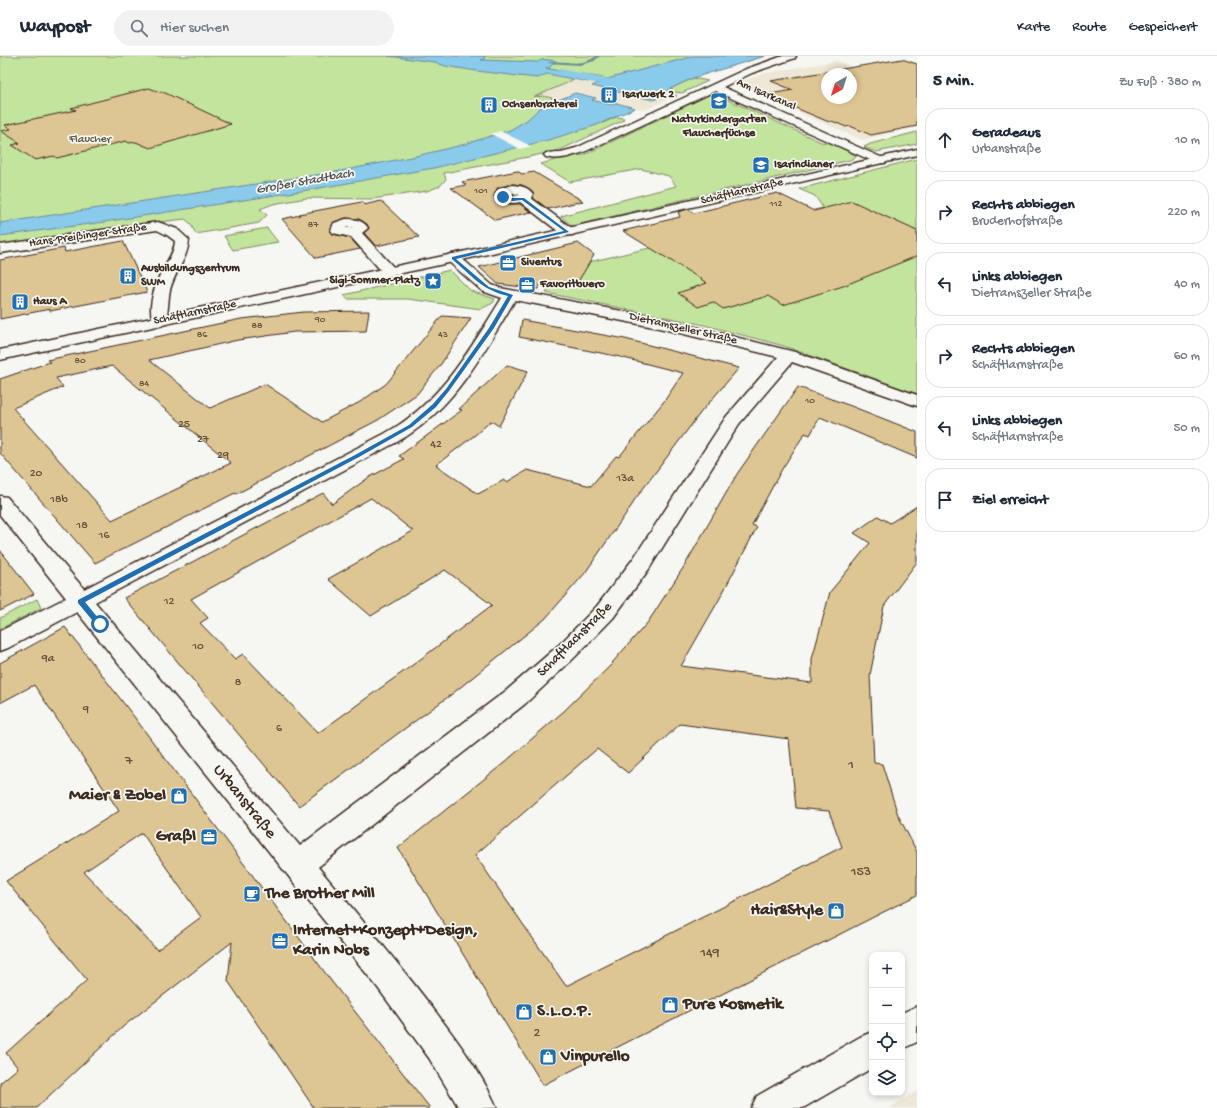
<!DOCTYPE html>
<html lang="de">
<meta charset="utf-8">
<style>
:root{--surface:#fff;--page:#f2f2f3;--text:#1f2937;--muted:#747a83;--line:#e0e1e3}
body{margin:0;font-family:"Gochi Hand",sans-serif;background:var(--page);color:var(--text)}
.controls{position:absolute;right:12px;bottom:12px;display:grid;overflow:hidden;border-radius:8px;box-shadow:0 2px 6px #0003}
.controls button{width:36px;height:36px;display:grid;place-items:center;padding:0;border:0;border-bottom:1px solid var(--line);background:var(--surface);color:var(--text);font:20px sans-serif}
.compass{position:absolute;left:821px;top:12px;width:36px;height:36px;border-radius:50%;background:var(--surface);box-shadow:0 2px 6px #0003;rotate:219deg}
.stop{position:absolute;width:12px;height:12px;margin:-9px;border:3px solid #1f6fb2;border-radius:50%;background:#fff}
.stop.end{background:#1f6fb2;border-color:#fff;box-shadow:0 1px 4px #0008}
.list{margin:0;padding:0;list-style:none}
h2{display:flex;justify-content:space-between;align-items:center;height:52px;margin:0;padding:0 16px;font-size:17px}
h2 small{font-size:13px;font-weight:400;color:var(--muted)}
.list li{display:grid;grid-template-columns:26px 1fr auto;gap:12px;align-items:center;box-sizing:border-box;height:64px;margin:0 8px 8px;padding:0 8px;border:1px solid var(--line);border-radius:16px}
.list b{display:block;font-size:15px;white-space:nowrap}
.list p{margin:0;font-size:13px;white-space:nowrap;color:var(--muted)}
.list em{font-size:13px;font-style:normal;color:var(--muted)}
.icon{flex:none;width:22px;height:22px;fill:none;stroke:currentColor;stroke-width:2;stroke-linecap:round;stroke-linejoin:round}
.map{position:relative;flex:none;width:917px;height:1052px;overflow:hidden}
header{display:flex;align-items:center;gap:24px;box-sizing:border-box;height:56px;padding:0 20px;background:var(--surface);border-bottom:1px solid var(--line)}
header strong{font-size:19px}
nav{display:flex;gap:22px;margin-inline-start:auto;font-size:14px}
.search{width:280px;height:36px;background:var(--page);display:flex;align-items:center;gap:10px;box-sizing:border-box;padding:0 14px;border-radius:22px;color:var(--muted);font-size:15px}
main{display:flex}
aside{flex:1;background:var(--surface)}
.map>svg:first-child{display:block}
.built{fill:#efe7d6;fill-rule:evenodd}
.green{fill:#c3e49d;stroke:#7f875e}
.water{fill:#8acaeb;stroke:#6a8a99}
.pier{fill:#f6f6f2}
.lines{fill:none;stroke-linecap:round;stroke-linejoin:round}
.stream{fill:#6a8a99;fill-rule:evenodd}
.canal{fill:#8acaeb;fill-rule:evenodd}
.building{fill:#dec594;stroke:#3b2a1e;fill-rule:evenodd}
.street-casing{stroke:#3b2a1e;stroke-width:3}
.secondary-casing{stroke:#3b2a1e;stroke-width:3}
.street{fill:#f6f6f2;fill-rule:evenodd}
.secondary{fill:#f6f6f2;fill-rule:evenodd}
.route{fill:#1f6fb2}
.labels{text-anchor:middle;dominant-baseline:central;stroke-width:3.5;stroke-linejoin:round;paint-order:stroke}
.far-number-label{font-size:10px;fill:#64513c}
.far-poi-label{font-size:12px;font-weight:bold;fill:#3b2a1e;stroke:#f6f6f2;text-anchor:start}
.far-street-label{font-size:12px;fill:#3b2a1e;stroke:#f6f6f2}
.far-park-label{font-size:12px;fill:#5d583e;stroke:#f6f6f2}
.number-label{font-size:12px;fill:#64513c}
.far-water-label{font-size:13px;font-style:italic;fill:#4f5251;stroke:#f6f6f2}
.street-label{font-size:14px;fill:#3b2a1e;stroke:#f6f6f2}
.near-number-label{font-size:14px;fill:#64513c}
.near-poi-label{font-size:17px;font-weight:bold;fill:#3b2a1e;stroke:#f6f6f2;text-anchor:start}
.near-street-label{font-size:17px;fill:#3b2a1e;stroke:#f6f6f2}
</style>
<header>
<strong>Waypost</strong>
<div class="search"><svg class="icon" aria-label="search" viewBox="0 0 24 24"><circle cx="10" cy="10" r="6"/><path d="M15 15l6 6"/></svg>Hier suchen</div>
<nav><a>Karte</a><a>Route</a><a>Gespeichert</a></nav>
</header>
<main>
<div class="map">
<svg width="917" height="1052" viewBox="0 0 917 1052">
<rect width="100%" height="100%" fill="#f6f6f2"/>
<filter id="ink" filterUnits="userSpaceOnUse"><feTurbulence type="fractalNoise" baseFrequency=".025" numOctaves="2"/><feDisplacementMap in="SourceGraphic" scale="8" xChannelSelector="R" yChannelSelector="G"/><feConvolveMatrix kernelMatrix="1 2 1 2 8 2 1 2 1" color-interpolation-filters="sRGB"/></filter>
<g filter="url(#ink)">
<g class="built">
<polygon points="681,0 724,12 694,22 708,25 645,54 635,52 603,67 530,43 567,27 582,18 599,21"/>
<path d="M836 5 917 36V71L862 84 735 28 765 17ZM827 18H851V42H827Z"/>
<polygon points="917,1035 917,1052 889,1052"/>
</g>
<g class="green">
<polygon points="0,0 765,0 724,12 643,14 609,23 582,18 567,27 534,41 543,40 552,42 551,47 543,50 603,67 616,61 624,62 622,65 560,94 528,101 444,117 446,123 440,130 427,135 372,143 307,142 273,148 260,153 267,159 259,167 196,178 190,167 185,163 93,174 0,189"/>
<polygon points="693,22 708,25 682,37 676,36 671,38 677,40 672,42 664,40 668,34"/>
<polygon points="713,37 821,86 832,87 857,100 850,104 572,170 561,160 676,130 669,120 641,113 570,126 541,108 569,100 584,99"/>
<polygon points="917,76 917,88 876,96 864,91 870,88"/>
<polygon points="917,103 917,338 784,290 700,268 546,237 548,234 547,224 576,209 823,152 815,140 799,133"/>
<polygon points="267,172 278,186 233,194 224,180"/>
<polygon points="450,214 471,235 495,243 493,247 481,253 408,243 347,243 344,239"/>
<polygon points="37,543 41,552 0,573 0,562"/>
</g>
<g class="water">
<path d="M388 0H484L485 2 481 4 538 6C542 2 550 4 556 5L549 12H545L598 22 588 26 547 18 538 22 518 20 477 15 445 10 434 6Z"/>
<polygon points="694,0 765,0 693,22 668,34 664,40 653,44 592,30 607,23"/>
<polygon points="575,37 596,42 592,44 612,49 616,47 635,52 597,69 552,83 434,112 308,134 104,166 0,180 0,167 341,115 416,100 462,89 510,74 527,64 540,52"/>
</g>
<polygon class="pier" points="500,75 531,90 520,93 491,78"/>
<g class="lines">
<path class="stream" d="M597 0H600L594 5 581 9 547 7C565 2 577 13 597 0Z"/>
<path class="canal" d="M560 13 603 22 636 25 642 28C634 38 569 22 556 18L555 16Z"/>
</g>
<g class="building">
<path d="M902 3 917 8V70L871 79 850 70 846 71 832 65 829 66 765 39 793 34 771 25ZM827 18H851V42H827Z"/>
<polygon points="149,32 160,36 163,36 231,68 150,92 136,86 129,87 126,85 57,102 54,100 35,104 12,89 20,87 1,75 11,73 5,69 76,54 71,52"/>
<polygon points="517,115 522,118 534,116 583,145 548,153 533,142 534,137 530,133 522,129 513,128 498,132 494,141 499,145 506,148 520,148 531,156 495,164 451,132 466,129 462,126"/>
<polygon points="777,137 814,155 852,145 917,175 917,200 843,230 783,249 768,240 723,253 713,246 698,251 678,237 707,227 623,175 680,161 678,156 688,153 694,157"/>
<polygon points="381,145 419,181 376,190 364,177 369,172 367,168 359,163 346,162 334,166 330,175 333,178 350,182 360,193 316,202 282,163 300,159 299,158 362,146 364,149"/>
<polygon points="123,185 147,236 50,255 50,253 0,263 0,204 64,192 65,196"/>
<polygon points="578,187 594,199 576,229 562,226 560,229 542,226 538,233 498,228 479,211"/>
<path d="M369 255 366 275 294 276 238 284 149 304 210 352 265 328 322 366 360 346 386 328 442 260 471 262 441 308 417 338 378 364 236 438 235 437 95 507 0 397V323L50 306 47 304 241 263 304 256ZM112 310 231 407 112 464 13 352 63 331 56 322Z"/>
<path d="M522 264 625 283 739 312 701 356 633 446H634L585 517 545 563 452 638 299 750 124 542 323 437 332 448 368 422 404 403 399 400 462 354 459 353 507 309 528 315 499 370 491 365 475 379 436 409 478 438 504 424 507 426 527 414 591 430 616 400 619 401 644 370 665 344 683 317 616 300 519 281ZM371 442 413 475 328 523 371 560 445 514 492 549 414 608 318 677 243 598 235 603 200 567 208 562 191 543Z"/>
<path d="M798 331 851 350 917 376V402L820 361 810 379 805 377 782 413 752 469 757 471 720 542 681 610 812 627V603L830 536 870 487 854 477 878 460 890 467 917 450V506L884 550 870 619 874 707 882 708 898 759 917 796V839L543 1029 398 792 504 707 564 655 613 607H612L648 566 685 509 737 418ZM680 668 789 683 796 752 829 755 842 791 566 930 475 799 597 693 628 717Z"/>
<polygon points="0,494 34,538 0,555"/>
<path d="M65 571 135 662 332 926 430 1052H314L228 925 232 886 125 969 36 1052H0V1027L18 1012 6 997 87 924 6 825 119 755 34 629 0 647V607ZM142 777 201 861 157 894 84 816Z"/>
</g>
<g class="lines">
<g class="street-casing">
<g id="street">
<path d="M783 0H796L795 2 752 17 723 31 885 103 887 105 885 107H877L715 35 584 96C572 100 559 105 546 101L544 99 546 97 561 96 576 92 746 13Z"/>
<path d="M513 129C521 130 528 131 533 138L531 142 573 173 575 176 573 179H563L520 146C512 148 500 147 495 140L498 133ZM513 137 520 139 514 140 508 138Z"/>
<path d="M346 163C355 163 363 164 368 172L362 177 395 213 397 216 395 219 390 220 385 219 351 181 333 177 331 174 334 167ZM348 171H354L345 172Z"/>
<path d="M158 166 177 173 189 184C188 202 174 217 170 234 168 242 168 264 165 268L160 270 155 268C146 256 154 232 160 219 165 207 174 199 175 185L167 179 157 174 0 197V189Z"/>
<path d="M453 198 458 199 492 229 500 232 659 262 795 296 917 339V350L792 306 739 368 649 513 613 562 575 601 525 648 318 811C356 857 395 903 431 950 454 980 482 1017 497 1052H459L429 1002 378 932 77 556 8 592 0 595V575L66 542 0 459V440L7 441 84 533 384 378C440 348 470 293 502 242L482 235 448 205 446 202 448 199ZM515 244 659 272 778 301 726 361 633 503 597 550 559 589 507 634 300 790 95 546 397 386C453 355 483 297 515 244Z"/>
</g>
</g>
<g class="secondary-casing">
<g id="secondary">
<polygon points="917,93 917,99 453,206 0,304 0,294 453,198"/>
<polygon points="917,950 917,986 902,993 902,957"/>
<polygon points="872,976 872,1012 803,1052 751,1052 757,1040 860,981"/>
</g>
</g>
<use href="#street" class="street"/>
<use href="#secondary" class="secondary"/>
</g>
</g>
<path class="route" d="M502 140 513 142H524L569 176 456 203 489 231 513 239 494 272 449 335 436 351 412 371 359 401 85 546 103 568 100 571 97 570 78 547V544L355 399 409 369 433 348 446 333 489 272 508 240C482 234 472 220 452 203V201L564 175 522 144 513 145 502 142Z"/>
<defs>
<g id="building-square" transform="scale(0.9)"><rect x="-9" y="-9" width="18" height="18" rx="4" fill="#1f6fb2" stroke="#f6f6f2"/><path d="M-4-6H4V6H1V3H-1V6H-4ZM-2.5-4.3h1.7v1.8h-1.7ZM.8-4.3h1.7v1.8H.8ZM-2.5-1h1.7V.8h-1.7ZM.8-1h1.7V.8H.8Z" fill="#fff"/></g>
<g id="school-square" transform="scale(0.9)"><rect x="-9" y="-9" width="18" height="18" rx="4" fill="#1f6fb2" stroke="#f6f6f2"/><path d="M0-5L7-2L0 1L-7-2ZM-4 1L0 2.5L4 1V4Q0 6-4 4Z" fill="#fff"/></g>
<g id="office-square" transform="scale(0.9)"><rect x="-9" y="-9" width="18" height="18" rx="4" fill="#1f6fb2" stroke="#f6f6f2"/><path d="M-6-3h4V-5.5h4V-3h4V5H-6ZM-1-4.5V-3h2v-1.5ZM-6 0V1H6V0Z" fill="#fff"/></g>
<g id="sight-square" transform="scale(0.9)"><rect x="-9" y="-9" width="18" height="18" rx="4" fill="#1f6fb2" stroke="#f6f6f2"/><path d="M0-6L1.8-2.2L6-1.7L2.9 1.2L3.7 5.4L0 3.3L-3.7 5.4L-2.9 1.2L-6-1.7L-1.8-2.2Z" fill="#fff"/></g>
<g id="shop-square" transform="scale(0.9)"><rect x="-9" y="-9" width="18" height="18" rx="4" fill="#1f6fb2" stroke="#f6f6f2"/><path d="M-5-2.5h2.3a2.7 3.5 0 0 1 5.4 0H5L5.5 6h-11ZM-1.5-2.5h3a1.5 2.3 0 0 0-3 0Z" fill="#fff"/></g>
<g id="cafe-square" transform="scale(0.9)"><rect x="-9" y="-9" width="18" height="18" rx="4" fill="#1f6fb2" stroke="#f6f6f2"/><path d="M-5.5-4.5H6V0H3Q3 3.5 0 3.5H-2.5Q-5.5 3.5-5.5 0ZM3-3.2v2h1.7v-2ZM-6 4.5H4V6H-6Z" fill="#fff"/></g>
</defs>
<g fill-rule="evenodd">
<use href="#building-square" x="609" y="39"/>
<use href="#school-square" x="719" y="45"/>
<use href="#building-square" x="489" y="49"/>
<use href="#school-square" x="761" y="109"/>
<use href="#office-square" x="508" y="207"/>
<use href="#building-square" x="128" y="220"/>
<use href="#sight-square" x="433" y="225"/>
<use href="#office-square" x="527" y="229"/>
<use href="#building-square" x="20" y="246"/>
<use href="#shop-square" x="179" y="740"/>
<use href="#office-square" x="209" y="781"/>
<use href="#cafe-square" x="252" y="838"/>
<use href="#shop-square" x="836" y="855"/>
<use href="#office-square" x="280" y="885"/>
<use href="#shop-square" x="670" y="949"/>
<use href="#shop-square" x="524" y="956"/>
<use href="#shop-square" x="548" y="1001"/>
</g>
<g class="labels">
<g class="far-number-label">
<text x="481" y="135">101</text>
<text x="776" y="148">112</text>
<text x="313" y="169">87</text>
<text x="320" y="264">90</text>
<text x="257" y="270">88</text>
<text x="202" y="279">86</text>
<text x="443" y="279">43</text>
<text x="80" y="305">80</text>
<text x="144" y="328">84</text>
<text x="810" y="345">10</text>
</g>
<g class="far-poi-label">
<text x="622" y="39">Isarwerk 2</text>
<text x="502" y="49">Ochsenbraterei</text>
<text x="719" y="64" text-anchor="middle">Naturkindergarten<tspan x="719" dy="14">Flaucherfüchse</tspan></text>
<text x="774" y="109">Isarindianer</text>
<text x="521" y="207">Siventus</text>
<text x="141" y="213">Ausbildungszentrum<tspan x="141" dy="14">SWM</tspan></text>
<text x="420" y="225" text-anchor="end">Sigi-Sommer-Platz</text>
<text x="540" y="229">Favoritbuero</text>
<text x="33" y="246">Haus A</text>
</g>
<g class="far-street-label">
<text transform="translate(766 39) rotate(24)">Am Isarkanal</text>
<text transform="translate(742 136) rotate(-13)">Schäftlarnstraße</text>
<text transform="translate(88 180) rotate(-8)">Hans-Preißinger-Straße</text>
<text transform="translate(195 257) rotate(-12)">Schäftlarnstraße</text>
<text transform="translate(683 273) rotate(13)">Dietramszeller Straße</text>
</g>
<g class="far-park-label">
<text x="90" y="84">Flaucher</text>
</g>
<g class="number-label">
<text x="184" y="369">25</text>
<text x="203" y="384">27</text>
<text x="436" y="389">42</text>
<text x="223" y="400">29</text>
<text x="36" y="418">20</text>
<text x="625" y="423">13a</text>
<text x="59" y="444">18b</text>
<text x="82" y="470">18</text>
<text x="104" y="480">16</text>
<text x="169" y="546">12</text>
<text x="198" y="591">10</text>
<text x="48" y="603">9a</text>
<text x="238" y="627">8</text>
<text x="86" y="654">9</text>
<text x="279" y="673">6</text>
</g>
<g class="far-water-label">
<text transform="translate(305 126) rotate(-10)">Großer Stadtbach</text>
</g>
<g class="street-label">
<text transform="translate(575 584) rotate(-45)">Schaftlachstraße</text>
</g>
<g class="near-number-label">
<text x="129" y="705">7</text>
<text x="851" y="709">1</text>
<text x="861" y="816">153</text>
<text x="710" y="897">149</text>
<text x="537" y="977">2</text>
</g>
<g class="near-poi-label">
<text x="166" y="740" text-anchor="end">Maier &amp; Zobel</text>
<text x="196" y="781" text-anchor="end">Graßl</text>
<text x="265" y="838">The Brother Mill</text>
<text x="823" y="855" text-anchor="end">Hair&amp;Style</text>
<text x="293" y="875">Internet+Konzept+Design,<tspan x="293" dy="20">Karin Nobs</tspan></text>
<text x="683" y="949">Pure Kosmetik</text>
<text x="537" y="956">S.L.O.P.</text>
<text x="561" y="1001">Vinpurello</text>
</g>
<g class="near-street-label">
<text transform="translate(244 746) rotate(51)">Urbanstraße</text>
</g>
</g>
</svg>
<div class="controls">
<button>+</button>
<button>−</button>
<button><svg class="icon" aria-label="locate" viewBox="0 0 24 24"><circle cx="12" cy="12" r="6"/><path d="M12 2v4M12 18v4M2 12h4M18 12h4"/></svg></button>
<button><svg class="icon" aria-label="layers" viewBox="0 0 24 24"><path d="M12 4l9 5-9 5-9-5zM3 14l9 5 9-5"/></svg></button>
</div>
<svg class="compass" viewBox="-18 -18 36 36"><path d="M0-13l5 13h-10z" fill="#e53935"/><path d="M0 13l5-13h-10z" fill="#747a83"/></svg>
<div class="stop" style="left:100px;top:568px"></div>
<div class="stop end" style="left:503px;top:141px"></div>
</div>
<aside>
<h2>5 Min.<small>Zu Fuß · 380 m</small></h2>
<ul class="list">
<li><svg class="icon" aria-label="ahead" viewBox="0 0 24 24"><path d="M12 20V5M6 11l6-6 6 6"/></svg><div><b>Geradeaus</b><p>Urbanstraße</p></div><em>10 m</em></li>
<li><svg class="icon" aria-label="right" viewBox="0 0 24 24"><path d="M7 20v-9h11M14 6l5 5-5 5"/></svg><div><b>Rechts abbiegen</b><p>Bruderhofstraße</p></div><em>220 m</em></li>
<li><svg class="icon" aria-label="left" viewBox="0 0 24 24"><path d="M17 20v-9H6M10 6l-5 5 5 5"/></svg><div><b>Links abbiegen</b><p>Dietramszeller Straße</p></div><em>40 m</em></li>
<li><svg class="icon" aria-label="right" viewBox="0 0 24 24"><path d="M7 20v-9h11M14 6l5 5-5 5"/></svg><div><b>Rechts abbiegen</b><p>Schäftlarnstraße</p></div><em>60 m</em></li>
<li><svg class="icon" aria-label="left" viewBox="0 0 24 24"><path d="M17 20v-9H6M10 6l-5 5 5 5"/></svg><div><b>Links abbiegen</b><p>Schäftlarnstraße</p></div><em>50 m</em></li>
<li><svg class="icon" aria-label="arrive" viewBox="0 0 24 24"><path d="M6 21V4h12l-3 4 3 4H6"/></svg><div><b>Ziel erreicht</b></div></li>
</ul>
</aside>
</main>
